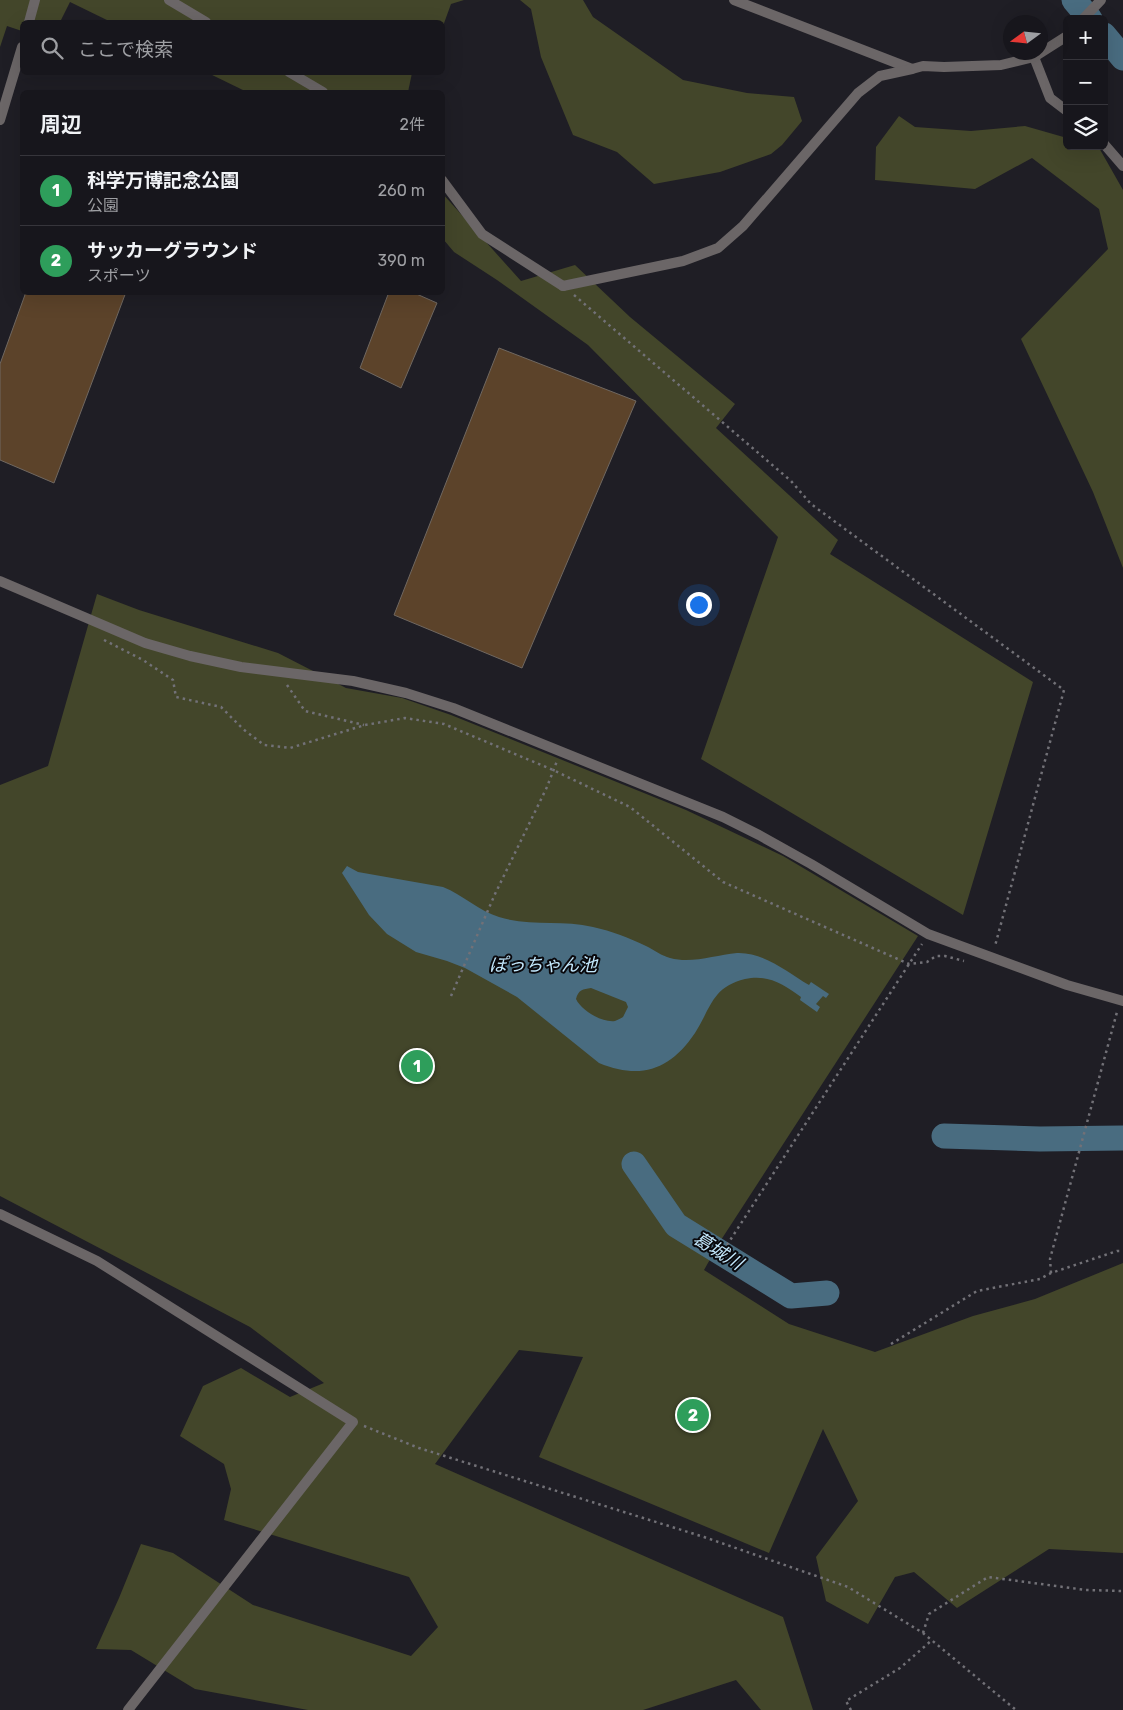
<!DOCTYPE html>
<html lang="ja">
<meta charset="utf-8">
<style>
:root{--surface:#17161c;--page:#201f25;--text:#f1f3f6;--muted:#9e9fa3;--line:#36353b;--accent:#b45309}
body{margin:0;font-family:Rubik,"Noto Sans JP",sans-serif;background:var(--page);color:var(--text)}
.controls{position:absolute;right:15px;top:15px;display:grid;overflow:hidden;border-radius:8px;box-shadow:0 5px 20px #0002}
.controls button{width:45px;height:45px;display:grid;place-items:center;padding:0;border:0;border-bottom:1px solid var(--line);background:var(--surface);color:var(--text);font:25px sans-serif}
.compass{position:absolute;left:1003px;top:15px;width:45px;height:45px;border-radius:50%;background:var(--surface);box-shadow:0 5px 20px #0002;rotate:255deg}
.you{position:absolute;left:698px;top:604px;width:18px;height:18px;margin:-12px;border:4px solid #fff;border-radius:50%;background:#1a73e8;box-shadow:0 0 0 8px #1a73e833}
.badge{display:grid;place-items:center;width:32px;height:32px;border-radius:50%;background:var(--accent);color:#fff;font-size:16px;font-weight:700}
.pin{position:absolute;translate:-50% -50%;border:2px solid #fff;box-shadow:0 1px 5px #0006}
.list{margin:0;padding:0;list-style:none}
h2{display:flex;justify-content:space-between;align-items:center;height:65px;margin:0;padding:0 20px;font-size:21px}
h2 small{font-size:16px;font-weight:400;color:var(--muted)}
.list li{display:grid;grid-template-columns:32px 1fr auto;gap:15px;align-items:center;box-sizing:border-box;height:70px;padding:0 20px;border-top:1px solid var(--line)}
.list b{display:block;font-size:19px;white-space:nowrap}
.list p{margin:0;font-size:16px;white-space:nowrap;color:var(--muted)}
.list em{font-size:16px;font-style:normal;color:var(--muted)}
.icon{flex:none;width:28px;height:28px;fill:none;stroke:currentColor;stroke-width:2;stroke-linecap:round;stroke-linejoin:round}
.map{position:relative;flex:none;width:1123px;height:1710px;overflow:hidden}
.search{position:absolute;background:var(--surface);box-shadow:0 5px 20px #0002;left:20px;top:20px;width:425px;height:55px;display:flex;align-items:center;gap:12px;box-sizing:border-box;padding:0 18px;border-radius:8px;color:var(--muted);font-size:19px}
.panel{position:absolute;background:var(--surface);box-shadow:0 5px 20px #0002;left:20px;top:90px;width:425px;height:205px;border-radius:8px}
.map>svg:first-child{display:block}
.green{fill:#43462a}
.water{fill:#496c80;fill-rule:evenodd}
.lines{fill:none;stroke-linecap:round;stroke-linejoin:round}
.river{stroke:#496c80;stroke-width:25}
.building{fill:#5c432a;stroke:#706861}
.path{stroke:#727177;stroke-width:2.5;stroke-dasharray:2.5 4;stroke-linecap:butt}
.minor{stroke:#6b6667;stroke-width:10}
.tertiary{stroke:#6b6667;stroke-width:10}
.labels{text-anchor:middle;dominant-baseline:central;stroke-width:4;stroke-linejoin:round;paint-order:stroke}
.water-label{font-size:18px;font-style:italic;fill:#c3e8fd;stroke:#09080c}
</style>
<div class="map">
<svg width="1123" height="1710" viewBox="0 0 1123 1710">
<rect width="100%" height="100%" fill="#1f1e25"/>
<g class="green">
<polygon points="0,0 464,0 451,4 443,26 442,22 111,22 70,2 60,22 22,22 22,31 7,26 0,47"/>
<polygon points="520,0 583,0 593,17 683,80 747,93 794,97 802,121 782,145 771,154 720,172 654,184 617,152 573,135 541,57 531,9"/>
<polygon points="208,73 412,73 408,92 247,92"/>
<polygon points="899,116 915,127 971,131 1025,126 1067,138 1067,146 1098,146 1123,190 1123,568 1093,492 1021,339 1108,249 1099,209 1032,158 975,189 875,180 876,147"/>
<polygon points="442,193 521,281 575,265 630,317 735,404 716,428 838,540 830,554 1033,682 963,915 701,759 778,537 588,345 497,280 454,252 443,239"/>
<polygon points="97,594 139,610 278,653 346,688 402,698 451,715 686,810 783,856 918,936 721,1240 704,1270 789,1324 875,1352 973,1316 1035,1299 1123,1263 1123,1553 1049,1549 957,1608 914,1572 895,1577 868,1624 826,1601 816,1557 858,1501 823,1429 769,1553 539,1457 583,1357 519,1350 435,1464 783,1617 813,1710 761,1710 736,1680 643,1710 308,1710 195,1689 131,1650 96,1649 119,1598 141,1544 173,1553 253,1605 411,1656 438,1627 409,1577 224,1520 231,1489 224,1464 180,1436 203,1386 241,1368 290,1397 324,1383 250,1327 0,1196 0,785 48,766"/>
</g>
<path class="water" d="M347 866 358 872 443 887C463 895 479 911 499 917 530 927 562 919 593 927 612 931 629 938 646 946 654 950 662 956 670 958 692 964 715 955 737 953 764 952 787 972 809 985L811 982 829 994 826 998 823 996 816 1004 820 1007 817 1012 800 1000 801 997C783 984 768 974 745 979 712 987 711 1008 695 1033 670 1070 641 1080 599 1063L517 997 465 968 447 961 416 952 387 934 369 915 342 873ZM591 988 626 1002 628 1007 623 1017C621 1018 618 1020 615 1021 602 1023 581 1010 576 999 578 990 583 989 591 988Z"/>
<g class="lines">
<g class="river">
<polyline points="1074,0 1090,19"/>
<polyline points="1104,35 1123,58"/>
<polyline points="944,1136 1040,1139 1123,1138"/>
<polyline points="634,1164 676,1225 791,1296 827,1293"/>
</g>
</g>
<g class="building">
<polygon points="26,292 126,292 54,483 0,460 0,364"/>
<polygon points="389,292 412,292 437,303 401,388 360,368"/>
<polygon points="499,348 636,401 522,668 394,615"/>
</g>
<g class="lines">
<g class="path">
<polyline points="574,295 791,481 811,504 1064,690 995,946"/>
<polyline points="104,640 143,660 173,680 176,697 221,707 243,729 264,745 290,748 365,725 405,718 444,724 553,770 630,807 723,882 909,964 927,962 936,956 945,956 964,961"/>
<polyline points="287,685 305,711 364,725"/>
<polyline points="451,996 495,894 547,787 557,761"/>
<polyline points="727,1245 922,944"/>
<polyline points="1051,1273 1050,1259 1117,1012"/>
<polyline points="891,1344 977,1291 1040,1279 1051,1273 1117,1251 1123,1251"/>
<polyline points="364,1426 419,1448 704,1537 848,1587 923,1633 1016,1710"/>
<polyline points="923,1633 929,1614 988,1577 1086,1590 1123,1591"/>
<polyline points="851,1710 846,1701 900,1668 932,1640"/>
</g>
<g class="minor">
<polyline points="169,0 206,22"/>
<polyline points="734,0 912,69"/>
<polyline points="1034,57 1050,98 1067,111"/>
<polyline points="289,72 323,92"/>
<polyline points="1104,144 1123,166"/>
<polyline points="442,180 482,234 563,286"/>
<polyline points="0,1214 97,1261 353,1422 128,1710"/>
</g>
<g class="tertiary">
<polyline points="1083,19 1101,0"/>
<polyline points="29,22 35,0"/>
<polyline points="0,120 22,47"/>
<polyline points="563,286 683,261 718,248 743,226 858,93 880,76 912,69 923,66 944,67 1001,65 1034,57 1067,36"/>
<polyline points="0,581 145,643 190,656 241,667 353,681 406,693 453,708 723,817 759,835 811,864 928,934 1067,985 1123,1001"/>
</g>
</g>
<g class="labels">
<g class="water-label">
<text x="543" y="965">ぽっちゃん池</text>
<text transform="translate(718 1251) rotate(32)">葛城川</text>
</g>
</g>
</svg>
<div class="controls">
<button>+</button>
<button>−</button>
<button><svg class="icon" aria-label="layers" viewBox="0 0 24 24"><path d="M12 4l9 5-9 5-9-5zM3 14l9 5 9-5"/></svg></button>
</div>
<svg class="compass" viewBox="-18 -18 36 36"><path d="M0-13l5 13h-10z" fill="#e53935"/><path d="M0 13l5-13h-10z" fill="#9e9fa3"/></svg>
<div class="you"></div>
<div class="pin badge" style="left:417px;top:1066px;background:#2e9e5b">1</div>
<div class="pin badge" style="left:693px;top:1415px;background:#2e9e5b">2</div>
<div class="search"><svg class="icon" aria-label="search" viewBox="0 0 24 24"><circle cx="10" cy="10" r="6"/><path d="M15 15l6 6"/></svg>ここで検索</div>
<section class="panel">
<h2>周辺<small>2件</small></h2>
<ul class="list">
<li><span class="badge" style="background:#2e9e5b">1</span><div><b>科学万博記念公園</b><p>公園</p></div><em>260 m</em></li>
<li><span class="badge" style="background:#2e9e5b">2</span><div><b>サッカーグラウンド</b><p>スポーツ</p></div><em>390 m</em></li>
</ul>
</section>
</div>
